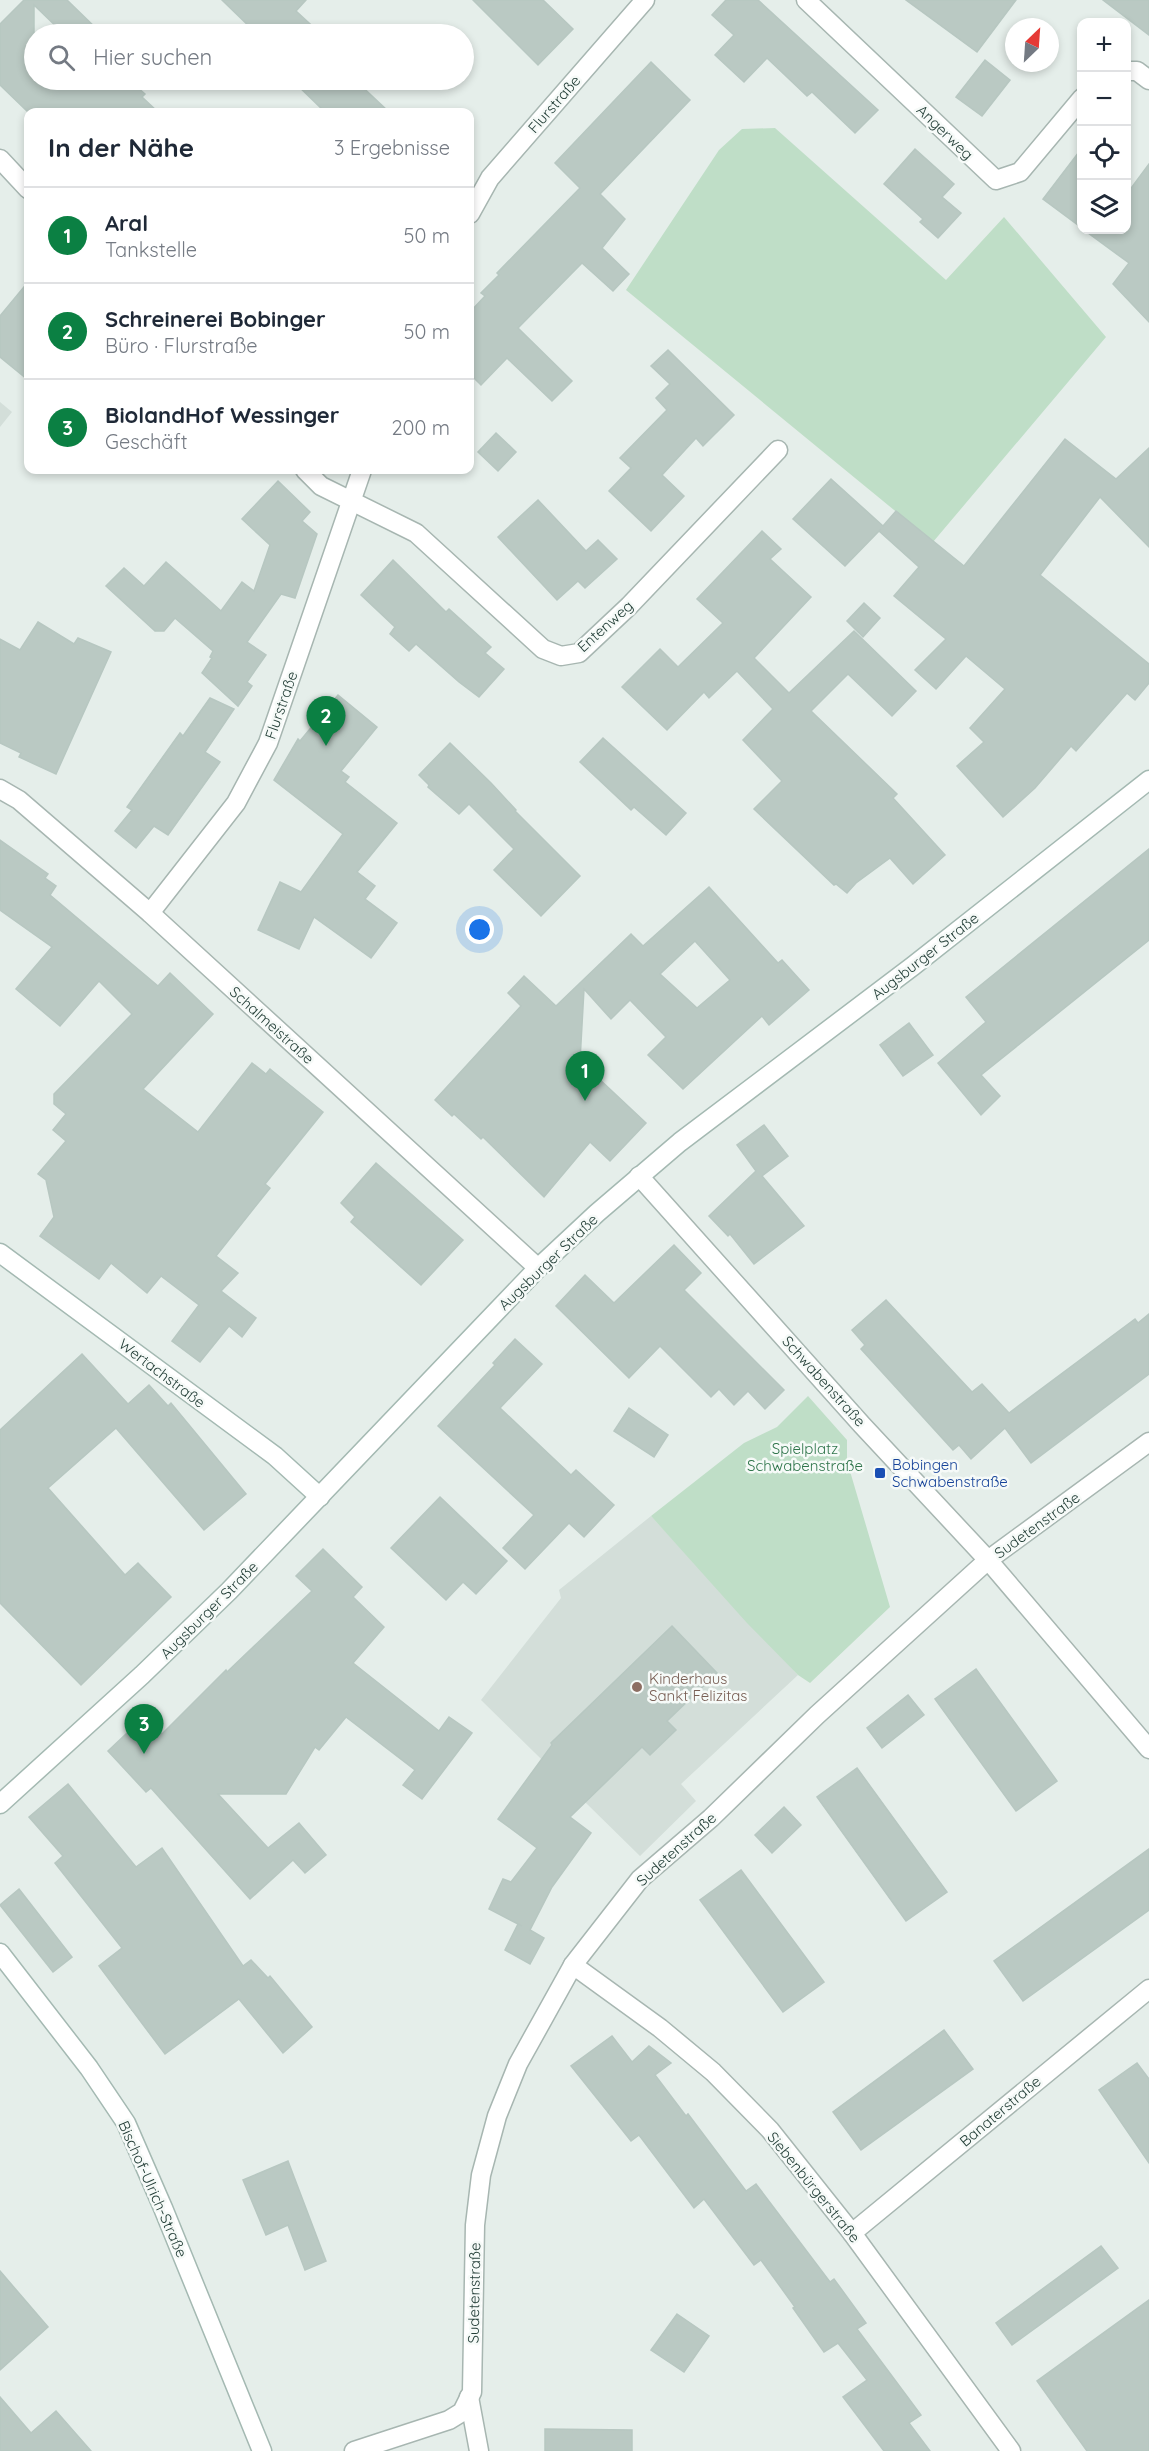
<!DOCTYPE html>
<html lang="de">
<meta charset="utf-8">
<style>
:root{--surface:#fff;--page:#f6f6f7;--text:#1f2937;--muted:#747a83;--line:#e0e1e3;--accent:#0b8043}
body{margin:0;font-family:Quicksand,sans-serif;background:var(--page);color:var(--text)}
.controls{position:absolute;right:18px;top:18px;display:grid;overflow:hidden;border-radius:12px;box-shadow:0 3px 9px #0003}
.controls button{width:54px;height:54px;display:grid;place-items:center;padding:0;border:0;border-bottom:2px solid var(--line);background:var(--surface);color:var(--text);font:30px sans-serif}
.compass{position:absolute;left:1005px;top:18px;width:54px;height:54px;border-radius:50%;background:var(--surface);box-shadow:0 3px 9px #0003;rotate:25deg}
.you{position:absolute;left:480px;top:930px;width:21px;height:21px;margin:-15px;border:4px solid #fff;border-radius:50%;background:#1a73e8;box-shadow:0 0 0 9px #1a73e833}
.badge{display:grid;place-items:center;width:39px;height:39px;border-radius:50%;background:var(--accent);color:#fff;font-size:20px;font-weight:700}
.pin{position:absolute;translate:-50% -50px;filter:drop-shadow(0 2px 3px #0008)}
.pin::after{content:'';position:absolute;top:32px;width:21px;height:18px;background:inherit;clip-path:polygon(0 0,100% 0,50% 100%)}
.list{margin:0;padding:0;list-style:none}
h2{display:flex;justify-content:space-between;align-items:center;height:78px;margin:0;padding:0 24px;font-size:26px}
h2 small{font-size:20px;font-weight:400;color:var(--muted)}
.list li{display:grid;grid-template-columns:39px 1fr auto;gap:18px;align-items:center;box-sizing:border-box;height:96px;padding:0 24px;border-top:2px solid var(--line)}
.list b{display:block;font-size:22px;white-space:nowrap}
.list p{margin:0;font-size:20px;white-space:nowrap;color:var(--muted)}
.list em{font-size:20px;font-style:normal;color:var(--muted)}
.icon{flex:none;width:33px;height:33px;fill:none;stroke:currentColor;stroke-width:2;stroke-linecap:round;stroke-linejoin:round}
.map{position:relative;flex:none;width:1149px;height:2451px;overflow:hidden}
.search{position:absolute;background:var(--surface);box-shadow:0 3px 9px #0003;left:24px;top:24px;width:450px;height:66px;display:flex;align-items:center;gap:15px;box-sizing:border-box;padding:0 21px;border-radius:33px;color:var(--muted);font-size:22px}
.panel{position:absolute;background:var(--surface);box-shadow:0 3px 9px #0003;left:24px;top:108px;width:450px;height:366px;border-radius:12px}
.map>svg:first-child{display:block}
.built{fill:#d3ded9}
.green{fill:#bfdec7}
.building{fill:#bac9c3;stroke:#b7c7c1;stroke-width:1.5;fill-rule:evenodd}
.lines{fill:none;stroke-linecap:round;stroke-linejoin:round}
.street-casing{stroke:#a7b6b1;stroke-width:21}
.secondary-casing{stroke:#a4b9b2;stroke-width:21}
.street{stroke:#fff;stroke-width:18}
.secondary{stroke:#fff;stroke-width:18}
.transit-dot{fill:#1a4fb4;stroke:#f6faf8;stroke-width:2}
.education-dot{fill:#8d6e63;stroke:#f6faf8;stroke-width:2}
.labels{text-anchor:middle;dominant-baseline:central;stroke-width:5;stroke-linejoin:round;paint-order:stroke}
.street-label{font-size:15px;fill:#243f38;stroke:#f6faf8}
.park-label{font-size:15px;fill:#2f754b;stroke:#f6faf8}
.transit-label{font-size:15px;fill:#164399;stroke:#f6faf8;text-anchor:start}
.education-label{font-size:15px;fill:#785e54;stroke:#f6faf8;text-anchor:start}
</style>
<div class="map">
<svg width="1149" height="2451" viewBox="0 0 1149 2451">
<rect width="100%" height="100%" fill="#e5eeea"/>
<g class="built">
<polygon points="0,402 12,412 0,427"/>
<polygon points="651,1516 798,1675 681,1784 696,1801 640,1856 481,1700 561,1598 559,1590"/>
</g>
<g class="green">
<polygon points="775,128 946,280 1004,217 1106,337 933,542 626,290 719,150 742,129"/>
<polygon points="808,1396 847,1440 847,1461 890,1607 810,1683 798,1675 747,1623 651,1516 744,1443 777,1427"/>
</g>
<g class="building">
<polygon points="24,0 67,0 102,34 64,34 34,5 34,80 129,80 145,94 142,97 158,112 28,112 0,85 0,24"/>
<polygon points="222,0 306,0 296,11 321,34 257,34"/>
<polygon points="473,0 543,0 573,29 538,65"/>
<polygon points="726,0 758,0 878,110 855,133 812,92 807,96 767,58 744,82 715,55 734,35 712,15"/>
<polygon points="906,0 1016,0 977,52"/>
<polygon points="1103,0 1149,0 1149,35"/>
<polygon points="985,60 1010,80 982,116 956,97"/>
<polygon points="651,62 690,100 600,194 625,219 602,248 629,274 613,291 582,263 518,328 572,381 552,401 507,358 481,385 470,374 470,312 485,296 481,293 499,275 497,273 580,188 555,163"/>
<polygon points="292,80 355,80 389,112 325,112"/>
<polygon points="1082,148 1082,228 1043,199"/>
<polygon points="915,149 954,184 942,197 961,213 938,238 920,222 923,219 884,184"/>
<polygon points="1149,164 1149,322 1113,284 1129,263 1084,230 1126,230 1126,195"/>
<polygon points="28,282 28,380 0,357 0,316"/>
<polygon points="668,350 734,415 703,446 696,438 662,475 684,496 651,531 609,491 631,468 620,458 667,410 656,398 670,384 651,366"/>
<polygon points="496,433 516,452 498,471 478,452"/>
<polygon points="1065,439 1116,479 1149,448 1149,547 1100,497 1040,575 1149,664 1149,683 1135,700 1127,693 1076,751 1071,746 1035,788 1003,817 957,766 984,742 970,728 1005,689 966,656 936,689 915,670 946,639 894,596 919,567 879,531 881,529 845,566 793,519 831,479 883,526 896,511 964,566"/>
<polygon points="278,481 310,512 302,521 317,534 295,598 281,594 247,642 266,655 247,682 252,686 238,706 202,673 212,658 210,657 213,651 175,618 164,631 155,631 106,586 124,568 144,586 166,562 221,611 242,582 254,591 270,545 242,519"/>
<polygon points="538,500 586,551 598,540 617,559 585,588 578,581 557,600 498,537"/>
<polygon points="762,531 781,549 770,559 811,597 754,658 789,693 854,631 916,691 892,716 848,674 811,711 897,794 893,798 945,855 913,884 890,858 856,883 847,893 836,884 834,885 754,809 782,781 743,740 773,709 737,671 709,698 704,692 667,730 622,687 660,649 678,667 723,623 697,599"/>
<polygon points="393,560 446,612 449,609 491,647 485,653 504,669 479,697 459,682 416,644 409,651 390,634 395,627 361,595"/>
<polygon points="864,603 880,618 863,637 847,621"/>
<polygon points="38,622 74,644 78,638 111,652 56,774 19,757 21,753 0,743 0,639 20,650"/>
<polygon points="338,695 377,727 341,771 349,777 345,782 397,823 357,872 375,886 365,899 397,923 371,958 314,917 299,949 258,930 280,882 301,892 343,834 274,780 298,739 300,741"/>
<polygon points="210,698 234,709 205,752 220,762 168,835 154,826 136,848 115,831 132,810 127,807 180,733 183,736"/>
<polygon points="603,738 686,813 666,835 634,807 631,810 580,762"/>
<polygon points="450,743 491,783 516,810 515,811 580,876 541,916 494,870 514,849 469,804 459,814 428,787 429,785 419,775"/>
<polygon points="0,840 48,874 45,878 56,886 50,895 158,986 170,973 213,1014 143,1089 198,1132 252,1063 266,1074 270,1069 323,1112 265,1184 270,1188 216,1256 238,1273 221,1291 256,1318 242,1337 229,1326 200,1362 172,1341 199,1305 161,1276 147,1293 111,1263 99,1279 40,1236 54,1217 46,1180 38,1174 66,1141 53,1130 66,1114 54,1104 54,1094 132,1014 99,981 60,1026 16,989 52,947 0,910"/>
<polygon points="1149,849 1149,940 981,1075 1000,1096 981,1115 938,1063 986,1022 966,997"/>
<path d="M709 887 778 963 782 960 809 990 769 1025 762 1016 683 1089 648 1055 666 1037 630 1000 611 1019 584 989 580 1061 646 1123 610 1161 590 1142 544 1197 483 1137 481 1139 454 1114 452 1116 435 1100 521 1006 508 993 524 976 556 1006 631 934 643 946ZM695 941 730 980 697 1008 660 974Z"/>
<polygon points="909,1023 933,1055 903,1076 880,1045"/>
<polygon points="764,1125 788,1156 762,1176 804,1226 754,1264 730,1234 728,1236 709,1216 756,1171 737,1145"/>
<polygon points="376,1163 463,1240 421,1285 351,1222 355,1217 341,1203"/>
<polygon points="674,1245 701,1273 684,1290 784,1390 765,1409 748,1391 734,1405 719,1389 711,1397 660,1346 629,1378 556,1306 585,1275 614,1303"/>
<polygon points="886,1300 972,1392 982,1384 1009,1413 1135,1319 1138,1323 1149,1314 1149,1374 1031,1463 1005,1428 971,1459 959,1445 953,1450 861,1349 865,1345 852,1330"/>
<polygon points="515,1339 542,1364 500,1408 571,1475 576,1470 614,1505 584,1537 569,1523 525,1569 503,1548 534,1515 438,1426 495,1365 493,1363"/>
<polygon points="82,1354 128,1404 149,1385 168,1406 171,1403 246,1494 204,1530 116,1428 48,1488 125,1575 138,1563 171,1597 81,1685 0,1603 0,1430"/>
<polygon points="629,1408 668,1435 654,1457 614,1431"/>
<polygon points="440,1497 507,1561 476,1594 463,1582 446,1600 391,1548"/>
<polygon points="323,1549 362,1587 353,1597 384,1627 353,1663 439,1731 449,1717 472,1733 422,1799 403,1785 415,1770 346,1717 319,1750 315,1747 286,1794 218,1794 268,1848 299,1823 326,1855 305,1873 293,1860 250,1899 151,1788 146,1792 108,1751 145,1716 162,1734 226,1670 227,1672 312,1591 296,1576"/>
<polygon points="672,1626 717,1673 667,1721 676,1730 650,1755 642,1747 570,1817 591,1833 552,1887 530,1930 544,1938 530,1964 505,1950 518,1924 522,1926 489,1909 503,1879 511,1882 537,1848 498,1819 552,1745 551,1743"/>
<polygon points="976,1669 1057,1781 1016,1811 935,1699"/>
<polygon points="908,1695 924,1715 882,1748 867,1728"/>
<polygon points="857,1768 947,1892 906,1921 817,1797"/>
<polygon points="68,1784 136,1867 162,1848 243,1966 251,1960 268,1978 270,1976 312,2027 283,2053 239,1999 165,2054 99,1966 122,1948 55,1863 63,1856 29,1817"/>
<polygon points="784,1807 801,1825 772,1853 755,1835"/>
<polygon points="1149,1849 1149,1910 1023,2001 994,1961"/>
<polygon points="741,1870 824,1982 783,2012 700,1900"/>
<polygon points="19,1889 72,1957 53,1972 0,1905"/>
<polygon points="944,2030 973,2069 861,2150 833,2112"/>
<polygon points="612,2036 632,2062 649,2046 671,2063 655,2075 686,2116 688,2114 746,2191 756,2184 830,2282 834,2279 866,2323 857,2329 921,2415 909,2423 930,2451 884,2451 843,2397 867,2380 838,2343 824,2352 793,2308 795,2307 761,2260 754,2265 704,2199 694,2208 639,2135 631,2141 571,2066"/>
<polygon points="1137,2063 1149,2079 1149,2163 1099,2090"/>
<polygon points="288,2161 326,2261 305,2270 288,2225 266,2235 243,2180"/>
<polygon points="1101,2246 1118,2268 1012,2345 996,2323"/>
<polygon points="0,2271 48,2327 0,2370"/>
<polygon points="1149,2300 1149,2451 1087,2451 1037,2381"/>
<polygon points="677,2314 709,2336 684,2372 651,2350"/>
<polygon points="0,2397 31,2433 56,2411 91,2451 0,2451"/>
<polygon points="545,2429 632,2430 632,2451 545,2451"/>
</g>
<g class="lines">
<g class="street-casing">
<g id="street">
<polyline points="806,0 996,180 1020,172 1082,98"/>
<polyline points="1126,71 1137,71 1149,80"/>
<polyline points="0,159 28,189"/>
<polyline points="470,214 490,178 645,0"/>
<polyline points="305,470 321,486 416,533 543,649 561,656 579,653 629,606 778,450"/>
<polyline points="0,789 19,800 150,913 538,1268"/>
<polyline points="150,913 236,803 268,743 362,470"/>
<polyline points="639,1176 862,1425 988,1560 1149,1749"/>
<polyline points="573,1965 660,2028 713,2072 770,2130 852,2233 1011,2451"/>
<polyline points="852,2233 1149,1989"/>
<polyline points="469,2397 479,2451"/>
<polyline points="354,2451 449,2420 462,2412 472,2392 475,2225 481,2175 497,2116 518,2064 573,1965 640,1879 711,1818 817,1715 988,1560 1149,1442"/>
</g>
</g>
<g class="secondary-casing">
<g id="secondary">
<polyline points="0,1253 275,1456 320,1497"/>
<polyline points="0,1804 142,1675 229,1591 538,1268 597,1213 680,1142 913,966 1149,780"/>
<polyline points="0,1953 89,2068 126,2123 163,2208 262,2451"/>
</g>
</g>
<use href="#street" class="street"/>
<use href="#secondary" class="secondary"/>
</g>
<rect class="transit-dot" x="874" y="1467" width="12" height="12" rx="3"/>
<circle class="education-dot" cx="637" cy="1687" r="6"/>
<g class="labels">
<g class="street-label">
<text transform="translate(554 104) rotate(-49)">Flurstraße</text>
<text transform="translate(945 132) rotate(44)">Angerweg</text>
<text transform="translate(605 626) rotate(-42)">Entenweg</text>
<text transform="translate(281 705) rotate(-71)">Flurstraße</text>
<text transform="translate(925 956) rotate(-38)">Augsburger Straße</text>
<text transform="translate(272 1025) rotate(42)">Schalmeistraße</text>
<text transform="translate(548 1262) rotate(-44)">Augsburger Straße</text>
<text transform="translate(162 1373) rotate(37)">Wertachstraße</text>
<text transform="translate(824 1381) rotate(48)">Schwabenstraße</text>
<text transform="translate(1037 1525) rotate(-36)">Sudetenstraße</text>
<text transform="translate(209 1610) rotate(-45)">Augsburger Straße</text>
<text transform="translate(676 1849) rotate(-42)">Sudetenstraße</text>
<text transform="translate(1000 2111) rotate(-40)">Banaterstraße</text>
<text transform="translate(814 2187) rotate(51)">Siebenbürgerstraße</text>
<text transform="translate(153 2189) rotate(66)">Bischof-Ulrich-Straße</text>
<text transform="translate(474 2293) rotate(-89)">Sudetenstraße</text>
</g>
<g class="park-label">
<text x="805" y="1448">Spielplatz<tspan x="805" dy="17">Schwabenstraße</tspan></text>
</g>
<g class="transit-label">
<text x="892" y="1464">Bobingen<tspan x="892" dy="17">Schwabenstraße</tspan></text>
</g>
<g class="education-label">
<text x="649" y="1678">Kinderhaus<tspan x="649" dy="17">Sankt Felizitas</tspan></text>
</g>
</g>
</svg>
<div class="controls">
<button>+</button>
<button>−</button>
<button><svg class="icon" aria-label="locate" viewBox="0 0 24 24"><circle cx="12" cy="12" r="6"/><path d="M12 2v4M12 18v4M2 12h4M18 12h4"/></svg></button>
<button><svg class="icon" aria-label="layers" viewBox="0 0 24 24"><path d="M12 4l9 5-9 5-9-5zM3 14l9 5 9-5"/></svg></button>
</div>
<svg class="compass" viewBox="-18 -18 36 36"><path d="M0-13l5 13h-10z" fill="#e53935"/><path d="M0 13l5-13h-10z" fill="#747a83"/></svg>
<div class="you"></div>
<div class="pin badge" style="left:585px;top:1101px">1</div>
<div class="pin badge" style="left:326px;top:746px">2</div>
<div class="pin badge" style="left:144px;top:1754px">3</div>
<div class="search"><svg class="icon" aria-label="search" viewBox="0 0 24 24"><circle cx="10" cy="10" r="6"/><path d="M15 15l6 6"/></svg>Hier suchen</div>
<section class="panel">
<h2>In der Nähe<small>3 Ergebnisse</small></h2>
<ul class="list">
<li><span class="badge">1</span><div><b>Aral</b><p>Tankstelle</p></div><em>50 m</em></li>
<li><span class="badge">2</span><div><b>Schreinerei Bobinger</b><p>Büro · Flurstraße</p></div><em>50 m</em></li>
<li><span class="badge">3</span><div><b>BiolandHof Wessinger</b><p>Geschäft</p></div><em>200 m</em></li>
</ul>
</section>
</div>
